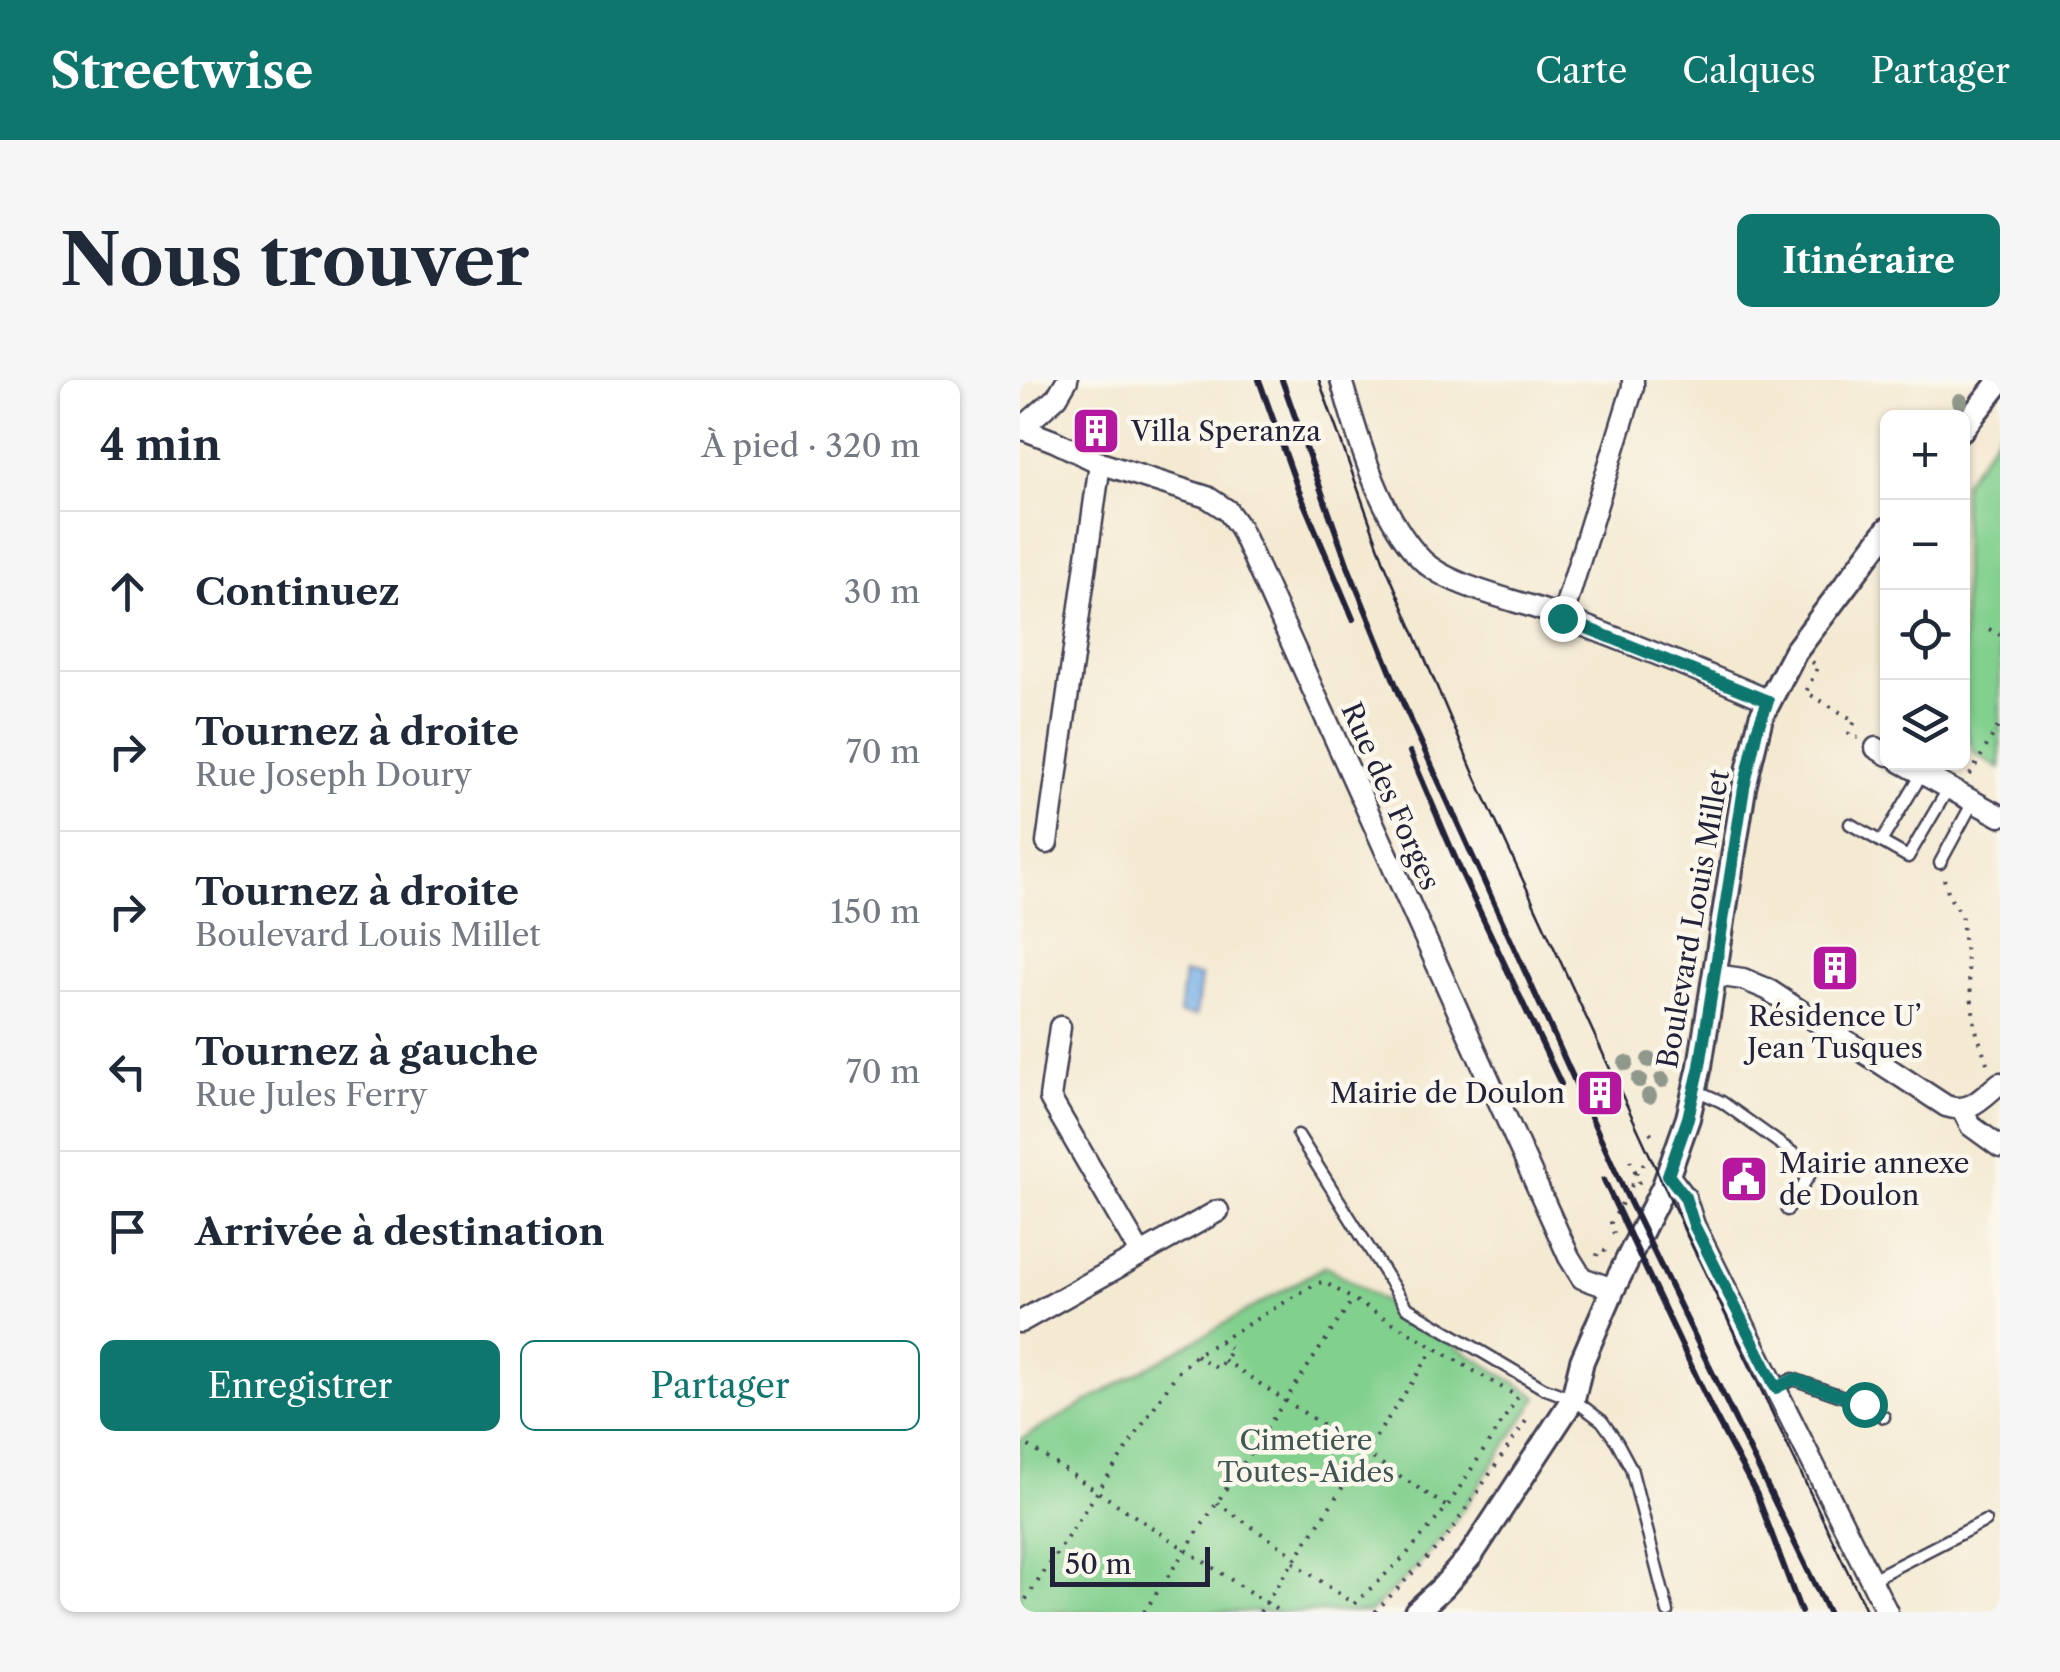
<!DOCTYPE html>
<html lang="fr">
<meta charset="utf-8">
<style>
:root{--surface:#fff;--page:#f6f6f7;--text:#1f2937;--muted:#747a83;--line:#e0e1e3;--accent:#0f766e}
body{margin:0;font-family:"Libre Caslon Text",serif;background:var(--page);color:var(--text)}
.controls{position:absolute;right:30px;top:30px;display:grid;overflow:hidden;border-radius:15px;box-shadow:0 2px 8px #0004}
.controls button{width:90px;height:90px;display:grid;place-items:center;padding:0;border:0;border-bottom:2px solid var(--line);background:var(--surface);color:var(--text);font:50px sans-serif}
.scale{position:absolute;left:30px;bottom:25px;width:160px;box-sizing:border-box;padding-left:10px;border:5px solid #22223b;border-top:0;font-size:28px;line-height:35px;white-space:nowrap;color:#22223b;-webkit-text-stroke:8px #fbf7ec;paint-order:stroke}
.stop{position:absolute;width:30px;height:30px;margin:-22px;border:8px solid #0f766e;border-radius:50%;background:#fff}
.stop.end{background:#0f766e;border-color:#fff;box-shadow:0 2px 10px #0008}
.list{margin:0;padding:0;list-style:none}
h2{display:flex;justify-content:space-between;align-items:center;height:130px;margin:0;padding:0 40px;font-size:42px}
h2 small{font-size:32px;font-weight:400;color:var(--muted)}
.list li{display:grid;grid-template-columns:65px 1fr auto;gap:30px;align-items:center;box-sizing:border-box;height:160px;padding:0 40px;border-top:2px solid var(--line)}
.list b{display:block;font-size:38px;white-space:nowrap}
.list p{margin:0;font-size:32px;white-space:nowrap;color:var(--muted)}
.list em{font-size:32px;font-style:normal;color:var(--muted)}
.actions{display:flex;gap:20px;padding:30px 40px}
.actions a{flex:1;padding:22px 0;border:2px solid var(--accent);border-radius:15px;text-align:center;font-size:35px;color:var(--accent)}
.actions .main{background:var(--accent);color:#fff}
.icon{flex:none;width:55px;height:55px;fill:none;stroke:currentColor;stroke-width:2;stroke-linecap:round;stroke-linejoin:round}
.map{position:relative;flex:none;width:980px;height:1232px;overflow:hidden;border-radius:15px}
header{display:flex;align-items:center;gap:60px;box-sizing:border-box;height:140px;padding:0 50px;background:var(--accent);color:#fff}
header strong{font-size:48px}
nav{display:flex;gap:55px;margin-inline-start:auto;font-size:35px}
.intro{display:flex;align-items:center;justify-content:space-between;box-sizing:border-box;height:240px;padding:0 60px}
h1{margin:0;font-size:70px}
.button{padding:25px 45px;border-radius:15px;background:var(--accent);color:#fff;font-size:35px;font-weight:700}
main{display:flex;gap:60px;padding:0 60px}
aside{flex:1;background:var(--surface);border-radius:15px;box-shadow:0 2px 8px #0004}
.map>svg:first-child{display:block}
.green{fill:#82d08e;stroke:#527964;stroke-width:2.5}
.water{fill:#77b0e7;stroke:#4c6991;stroke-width:2.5}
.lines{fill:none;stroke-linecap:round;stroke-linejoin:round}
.service-casing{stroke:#424052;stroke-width:15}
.minor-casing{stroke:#424052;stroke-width:25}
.tertiary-casing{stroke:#424052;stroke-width:28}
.path{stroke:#424052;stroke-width:4;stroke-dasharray:2.5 8;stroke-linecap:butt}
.service{stroke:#fff;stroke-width:10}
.minor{stroke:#fff;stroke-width:20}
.tertiary{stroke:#fff;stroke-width:22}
.tram{stroke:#22223b;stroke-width:2.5}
.rail{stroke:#22223b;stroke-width:6}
.tree{fill:#90988c}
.route{stroke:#0f766e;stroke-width:12}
.labels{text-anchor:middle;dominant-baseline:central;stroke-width:9;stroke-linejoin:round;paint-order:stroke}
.poi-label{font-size:28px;fill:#22223b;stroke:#fbf7ec;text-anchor:start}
.street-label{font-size:28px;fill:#22223b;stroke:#fbf7ec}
.park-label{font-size:28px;fill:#3f5654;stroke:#fbf7ec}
</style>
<header>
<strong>Streetwise</strong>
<nav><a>Carte</a><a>Calques</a><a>Partager</a></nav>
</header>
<div class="intro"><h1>Nous trouver</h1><a class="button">Itinéraire</a></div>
<main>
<aside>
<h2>4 min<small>À pied · 320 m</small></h2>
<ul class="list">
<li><svg class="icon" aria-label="ahead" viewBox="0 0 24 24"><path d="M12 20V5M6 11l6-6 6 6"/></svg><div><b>Continuez</b></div><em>30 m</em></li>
<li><svg class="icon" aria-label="right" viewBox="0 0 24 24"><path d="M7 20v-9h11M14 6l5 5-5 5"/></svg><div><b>Tournez à droite</b><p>Rue Joseph Doury</p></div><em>70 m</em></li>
<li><svg class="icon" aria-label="right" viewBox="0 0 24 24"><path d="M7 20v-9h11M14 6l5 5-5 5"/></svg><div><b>Tournez à droite</b><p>Boulevard Louis Millet</p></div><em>150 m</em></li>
<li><svg class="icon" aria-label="left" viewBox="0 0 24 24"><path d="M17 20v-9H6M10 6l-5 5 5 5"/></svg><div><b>Tournez à gauche</b><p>Rue Jules Ferry</p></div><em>70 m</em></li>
<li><svg class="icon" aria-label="arrive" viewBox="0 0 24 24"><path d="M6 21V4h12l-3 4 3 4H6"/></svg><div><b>Arrivée à destination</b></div></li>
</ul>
<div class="actions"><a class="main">Enregistrer</a><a>Partager</a></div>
</aside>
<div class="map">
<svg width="980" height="1232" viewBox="0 0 980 1232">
<rect width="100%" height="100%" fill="#fbf7ec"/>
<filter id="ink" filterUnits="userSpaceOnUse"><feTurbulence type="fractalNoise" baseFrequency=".01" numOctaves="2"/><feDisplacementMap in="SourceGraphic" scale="20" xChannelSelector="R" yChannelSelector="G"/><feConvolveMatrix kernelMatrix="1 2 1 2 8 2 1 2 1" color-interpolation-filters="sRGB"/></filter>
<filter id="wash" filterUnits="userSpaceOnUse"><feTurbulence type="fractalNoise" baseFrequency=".0048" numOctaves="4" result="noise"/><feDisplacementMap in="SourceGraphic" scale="40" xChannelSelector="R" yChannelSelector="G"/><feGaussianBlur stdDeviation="2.25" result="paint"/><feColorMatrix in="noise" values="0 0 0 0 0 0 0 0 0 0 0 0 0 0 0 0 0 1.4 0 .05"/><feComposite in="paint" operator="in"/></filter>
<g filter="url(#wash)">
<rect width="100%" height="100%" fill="#f4e9d1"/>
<g class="green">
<polygon points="980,51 980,389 954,373 943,343 943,103"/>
<polygon points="306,886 518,1017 432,1145 396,1188 350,1232 0,1232 0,1060"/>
</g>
<polygon class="water" points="164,594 181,596 176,636 159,634"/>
</g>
<g filter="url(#ink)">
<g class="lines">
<g class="service-casing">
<g id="service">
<polyline points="830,444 888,477 928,409"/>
<polyline points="861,462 902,394"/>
<polyline points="920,483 953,422"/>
<polyline points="676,710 702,722 794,788 767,830"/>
<polyline points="278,755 386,927 523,1008 553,1019 582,1041 597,1062 611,1088 648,1232"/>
<polyline points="755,1008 773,999 844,1024 864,1037"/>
<polyline points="852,1199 965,1141"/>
</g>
</g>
<g class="minor-casing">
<g id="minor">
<path d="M321 0C338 58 359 137 402 180 428 206 492 219 528 232 602 260 677 289 749 321"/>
<polyline points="0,48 34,61 80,83 187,117 207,130 220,148 549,877 562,898 593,909"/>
<polyline points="2,48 37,17 47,0"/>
<polyline points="542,238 613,7 613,0"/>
<polyline points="856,368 868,375"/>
<polyline points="881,382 980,436"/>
<polyline points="27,463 80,83"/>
<path d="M695 595 723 599 747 609 926 726C951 734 962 717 980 703"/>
<polyline points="40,647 30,718 120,873"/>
<polyline points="942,729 951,746 980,767"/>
<polyline points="648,795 665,817 674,845 867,1232"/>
<polyline points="0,942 198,831"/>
</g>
</g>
<g class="tertiary-casing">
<g id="tertiary">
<polyline points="942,49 980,1"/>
<polyline points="396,1232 423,1207 451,1175 553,1019 562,981 593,909 644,806 668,738 680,686 724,408 741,337 775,272 868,149"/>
</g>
</g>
<g class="path">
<polyline points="969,249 980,255"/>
<polyline points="792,282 798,286 786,312 835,341 829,354 838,358"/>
<polyline points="950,395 980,343"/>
<polyline points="924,499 930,518 941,533 955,647 968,686"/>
<polyline points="630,752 635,759"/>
<polyline points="610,780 616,793"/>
<polyline points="594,854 591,843 612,805 617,806 619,802 616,793 629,777"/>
<polyline points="577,876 578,872 583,873 588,867"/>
<polyline points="176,975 198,989 212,969 200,961"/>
<polyline points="204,980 427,1127"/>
<polyline points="0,1066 4,1063 260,1232"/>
<polyline points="197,1123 276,1177"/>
<polyline points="0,1228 157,993 176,975 297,903 304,902 498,1017 427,1127 385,1176 334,1224 273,1182"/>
<polyline points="124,1232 333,919"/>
<polyline points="240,1232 414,969"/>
<polyline points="355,1232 426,1158 508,1038"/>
</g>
<use href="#service" class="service"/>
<use href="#minor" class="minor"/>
<use href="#tertiary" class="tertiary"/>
<polyline class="tram" points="299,0 364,182 454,394 644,806 847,1232"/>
<g class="rail">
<polyline points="239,0 278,109 333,239"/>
<polyline points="262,0 329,189 384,325 606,814 808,1232"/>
<polyline points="390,372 442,494 541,704"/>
<polyline points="584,800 693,1032 737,1115 781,1232"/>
</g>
</g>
<g class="tree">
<circle cx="940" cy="21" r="8"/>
<circle cx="629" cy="680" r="8"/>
<circle cx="606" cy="683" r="8"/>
<circle cx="619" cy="700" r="8"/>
<circle cx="642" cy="700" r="8"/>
<circle cx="629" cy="716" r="8"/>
</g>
</g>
<g class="lines" filter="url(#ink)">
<polyline class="route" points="542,238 748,321 737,350 724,408 680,686 668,738 648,795 665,817 674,845 756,1008 774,999 844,1024"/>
</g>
<defs>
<g id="building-square" transform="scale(2.5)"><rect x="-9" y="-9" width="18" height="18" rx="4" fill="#b5179e" stroke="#fbf7ec"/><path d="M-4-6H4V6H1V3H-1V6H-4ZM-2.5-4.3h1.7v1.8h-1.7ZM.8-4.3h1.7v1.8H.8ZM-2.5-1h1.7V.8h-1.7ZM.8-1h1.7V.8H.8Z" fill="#fff"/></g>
<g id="civic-square" transform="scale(2.5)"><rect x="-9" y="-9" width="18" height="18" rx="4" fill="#b5179e" stroke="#fbf7ec"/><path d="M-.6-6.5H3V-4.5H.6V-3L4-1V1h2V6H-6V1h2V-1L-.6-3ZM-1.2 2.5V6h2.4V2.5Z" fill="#fff"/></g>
</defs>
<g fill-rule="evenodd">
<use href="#building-square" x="76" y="51"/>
<use href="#building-square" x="815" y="588"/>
<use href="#building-square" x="580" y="713"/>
<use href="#civic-square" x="724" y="799"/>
</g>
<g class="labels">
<g class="poi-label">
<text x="111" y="51">Villa Speranza</text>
<text x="815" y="636" text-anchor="middle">Résidence U’<tspan x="815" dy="32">Jean Tusques</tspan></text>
<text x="545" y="713" text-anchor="end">Mairie de Doulon</text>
<text x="759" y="783">Mairie annexe<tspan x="759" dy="32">de Doulon</tspan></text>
</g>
<g class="street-label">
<text transform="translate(371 416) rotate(66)">Rue des Forges</text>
<text transform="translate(673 539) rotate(-80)">Boulevard Louis Millet</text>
</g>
<g class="park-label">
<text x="286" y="1060">Cimetière<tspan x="286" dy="32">Toutes-Aides</tspan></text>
</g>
</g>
</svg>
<div class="controls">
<button>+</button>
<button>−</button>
<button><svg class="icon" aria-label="locate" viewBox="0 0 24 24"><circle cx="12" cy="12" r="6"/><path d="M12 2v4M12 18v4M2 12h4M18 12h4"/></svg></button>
<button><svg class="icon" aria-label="layers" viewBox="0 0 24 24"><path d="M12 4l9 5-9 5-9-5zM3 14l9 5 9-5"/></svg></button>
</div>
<div class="scale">50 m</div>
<div class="stop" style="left:844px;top:1024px"></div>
<div class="stop end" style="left:542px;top:238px"></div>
</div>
</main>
